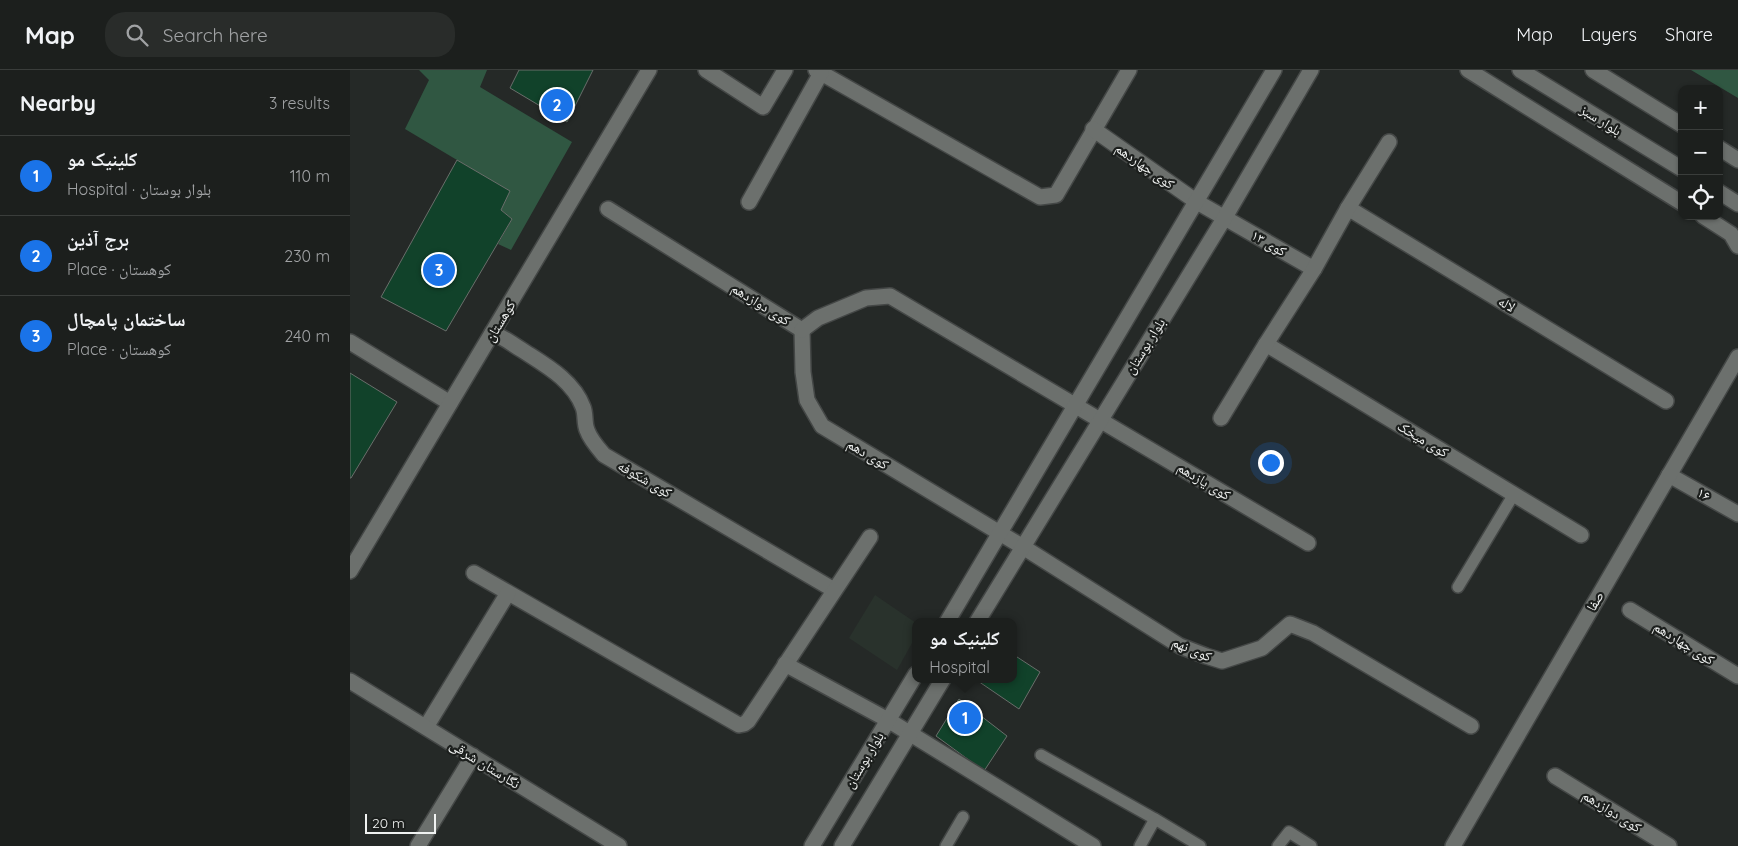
<!DOCTYPE html>
<meta charset="utf-8">
<style>
:root{--surface:#1c1f1d;--page:#292c2a;--text:#f1f3f6;--muted:#a0a2a4;--line:#3a3d3b;--accent:#1a73e8}
body{margin:0;font-family:Quicksand,"Noto Naskh Arabic",sans-serif;background:var(--page);color:var(--text)}
.controls{position:absolute;right:15px;top:15px;display:grid;overflow:hidden;border-radius:10px;box-shadow:0 1px 4px #0004}
.controls button{width:45px;height:45px;display:grid;place-items:center;padding:0;border:0;border-bottom:1px solid var(--line);background:var(--surface);color:var(--text);font:25px sans-serif}
.scale{position:absolute;left:15px;bottom:12px;width:71px;box-sizing:border-box;padding-left:5px;border:2px solid #f0f2f1;border-top:0;font-size:14px;line-height:18px;white-space:nowrap;color:#f0f2f1;-webkit-text-stroke:4px #1c1f1d;paint-order:stroke}
.you{position:absolute;left:920px;top:392px;width:18px;height:18px;margin:-12px;border:4px solid #fff;border-radius:50%;background:#1a73e8;box-shadow:0 0 0 8px #1a73e833}
.badge{display:grid;place-items:center;width:32px;height:32px;border-radius:50%;background:var(--accent);color:#fff;font-size:16px;font-weight:700}
.pin{position:absolute;translate:-50% -50%;border:2px solid #fff;box-shadow:0 1px 5px #0006}
.popup{position:absolute;left:562px;top:548px;width:105px;height:65px;box-sizing:border-box;display:grid;place-content:center;border-radius:10px;background:var(--surface);filter:drop-shadow(0 1px 4px #0005);font-size:16px;white-space:nowrap;color:var(--muted)}
.popup b{font-size:19px;color:var(--text)}
.popup::after{content:'';position:absolute;left:50%;top:100%;margin-left:-10px;border:10px solid transparent;border-top-color:var(--surface)}
.list{margin:0;padding:0;list-style:none}
h2{display:flex;justify-content:space-between;align-items:center;height:65px;margin:0;padding:0 20px;font-size:21px}
h2 small{font-size:16px;font-weight:400;color:var(--muted)}
.list li{display:grid;grid-template-columns:32px 1fr auto;gap:15px;align-items:center;box-sizing:border-box;height:80px;padding:0 20px;border-top:1px solid var(--line)}
.list b{display:block;font-size:19px;white-space:nowrap}
.list p{margin:0;font-size:16px;white-space:nowrap;color:var(--muted)}
.list em{font-size:16px;font-style:normal;color:var(--muted)}
.icon{flex:none;width:28px;height:28px;fill:none;stroke:currentColor;stroke-width:2;stroke-linecap:round;stroke-linejoin:round}
.map{position:relative;flex:none;width:1388px;height:776px;overflow:hidden}
header{display:flex;align-items:center;gap:30px;box-sizing:border-box;height:70px;padding:0 25px;background:var(--surface);border-bottom:1px solid var(--line)}
header strong{font-size:24px}
nav{display:flex;gap:28px;margin-inline-start:auto;font-size:18px}
.search{width:350px;height:45px;background:var(--page);display:flex;align-items:center;gap:12px;box-sizing:border-box;padding:0 18px;border-radius:20px;color:var(--muted);font-size:19px}
main{display:flex}
aside{flex:1;background:var(--surface)}
.map>svg:first-child{display:block}
.built{fill:#29322c}
.green{fill:#305742}
.building{fill:#11422a;stroke:#6a6e6b}
.lines{fill:none;stroke-linecap:round;stroke-linejoin:round}
.lane-casing{stroke:#444746;stroke-width:14}
.street-casing{stroke:#444746;stroke-width:18}
.secondary-casing{stroke:#444746;stroke-width:18}
.lane{stroke:#6c706d;stroke-width:11}
.street{stroke:#6c706d;stroke-width:15}
.secondary{stroke:#6c706d;stroke-width:15}
.labels{text-anchor:middle;dominant-baseline:central;stroke-width:4.5;stroke-linejoin:round;paint-order:stroke}
.street-label{font-size:14px;fill:#f0f2f1;stroke:#1c1f1d}
</style>
<header>
<strong>Map</strong>
<div class="search"><svg class="icon" aria-label="search" viewBox="0 0 24 24"><circle cx="10" cy="10" r="6"/><path d="M15 15l6 6"/></svg>Search here</div>
<nav><a>Map</a><a>Layers</a><a>Share</a></nav>
</header>
<main>
<aside>
<h2>Nearby<small>3 results</small></h2>
<ul class="list">
<li><span class="badge">1</span><div><b>کلینیک مو</b><p>Hospital · بلوار بوستان</p></div><em>110 m</em></li>
<li><span class="badge">2</span><div><b>برج آذین</b><p>Place · کوهستان</p></div><em>230 m</em></li>
<li><span class="badge">3</span><div><b>ساختمان پامچال</b><p>Place · کوهستان</p></div><em>240 m</em></li>
</ul>
</aside>
<div class="map">
<svg width="1388" height="776" viewBox="0 0 1388 776">
<rect width="100%" height="100%" fill="#252927"/>
<polygon class="built" points="525,525 566,553 566,566 547,600 499,568"/>
<g class="green">
<polygon points="69,0 137,0 130,17 222,72 161,180 148,174 162,149 151,140 159,121 55,59 79,10"/>
<polygon points="1341,0 1388,0 1388,28"/>
</g>
<g class="building">
<polygon points="169,0 243,0 217,52 160,18"/>
<polygon points="107,90 160,121 151,140 162,149 96,261 31,227"/>
<polygon points="0,303 47,332 1,408 0,408"/>
<polygon points="664,585 690,602 669,639 625,609 664,609"/>
<polygon points="609,629 657,666 634,701 586,666"/>
</g>
<g class="lines">
<g class="lane-casing">
<g id="lane">
<polyline points="1108,517 1164,424"/>
<polyline points="691,685 805,749 850,776"/>
<polyline points="596,776 613,747"/>
<polyline points="790,776 805,749"/>
<polyline points="928,776 939,762 961,776"/>
</g>
</g>
<g class="street-casing">
<g id="street">
<polyline points="356,0 413,37 435,0"/>
<polyline points="466,0 690,127 706,125 779,0"/>
<polyline points="743,59 847,132 964,199"/>
<polyline points="399,132 471,3"/>
<polyline points="998,138 1316,331"/>
<polyline points="258,139 452,260"/>
<polyline points="452,260 453,302 457,330 472,356 673,477 830,576 856,586 872,591 912,578 940,554 963,563 1121,656"/>
<polyline points="452,260 468,248 516,228 540,226 958,473"/>
<path d="M142 263C156 268 160 273 172 280 195 295 223 310 233 337 236 344 234 353 237 360 240 369 248 378 254 385L484 520"/>
<polyline points="0,272 100,333"/>
<polyline points="916,274 1231,465"/>
<polyline points="871,348 916,274 964,199 998,138 1039,72"/>
<polyline points="124,503 389,655 394,654 398,651 520,467"/>
<polyline points="1280,540 1388,606"/>
<polyline points="435,594 538,650"/>
<polyline points="76,657 158,523"/>
<polyline points="1205,706 1319,776"/>
<polyline points="68,776 123,686"/>
</g>
</g>
<g class="secondary-casing">
<g id="secondary">
<polyline points="1118,0 1332,133"/>
<polyline points="1170,0 1332,99"/>
<polyline points="1243,0 1332,55"/>
<polyline points="1369,78 1388,90"/>
<polyline points="1369,122 1388,134"/>
<polyline points="1353,146 1381,164 1388,176"/>
<polyline points="1319,405 1388,444"/>
<polyline points="0,501 299,0"/>
<polyline points="597,552 924,0"/>
<polyline points="627,552 875,147 961,0"/>
<polyline points="0,611 269,776"/>
<polyline points="538,650 743,776"/>
<polyline points="462,776 566,604"/>
<polyline points="492,776 593,609"/>
<polyline points="1103,776 1388,287"/>
</g>
</g>
<use href="#lane" class="lane"/>
<use href="#street" class="street"/>
<use href="#secondary" class="secondary"/>
</g>
<g class="labels">
<g class="street-label">
<text transform="translate(1251 50) rotate(32)">بلوار سبز</text>
<text transform="translate(795 96) rotate(35)">کوی چهاردهم</text>
<text transform="translate(919 173) rotate(30)">کوی ۱۳</text>
<text transform="translate(411 234) rotate(32)">کوی دوازدهم</text>
<text transform="translate(1157 234) rotate(31)">لاله</text>
<text transform="translate(150 251) rotate(-59)">کوهستان</text>
<text transform="translate(795 276) rotate(-58)">بلوار بوستان</text>
<text transform="translate(1073 369) rotate(31)">کوی میخک</text>
<text transform="translate(518 384) rotate(31)">کوی دهم</text>
<text transform="translate(295 409) rotate(30)">کوی شکوفه</text>
<text transform="translate(854 411) rotate(31)">کوی یازدهم</text>
<text transform="translate(1354 424) rotate(30)">۱۶</text>
<text transform="translate(1245 531) rotate(-60)">صفا</text>
<text transform="translate(1334 573) rotate(32)">کوی چهاردهم</text>
<text transform="translate(842 579) rotate(23)">کوی نهم</text>
<text transform="translate(514 690) rotate(-59)">بلوار بوستان</text>
<text transform="translate(135 694) rotate(32)">نگارستان شرقی</text>
<text transform="translate(1262 741) rotate(32)">کوی دوازدهم</text>
</g>
</g>
</svg>
<div class="controls">
<button>+</button>
<button>−</button>
<button><svg class="icon" aria-label="locate" viewBox="0 0 24 24"><circle cx="12" cy="12" r="6"/><path d="M12 2v4M12 18v4M2 12h4M18 12h4"/></svg></button>
</div>
<div class="scale">20 m</div>
<div class="you"></div>
<div class="pin badge" style="left:615px;top:648px">1</div>
<div class="popup"><b>کلینیک مو</b>Hospital</div>
<div class="pin badge" style="left:207px;top:35px">2</div>
<div class="pin badge" style="left:89px;top:200px">3</div>
</div>
</main>
